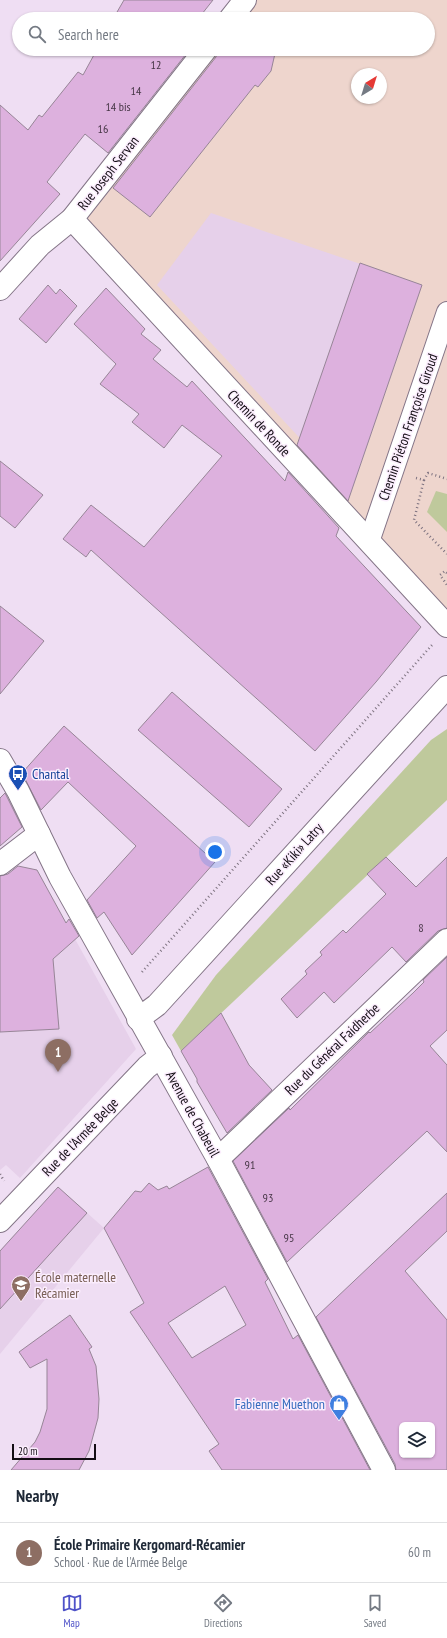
<!DOCTYPE html>
<meta charset="utf-8">
<style>
:root{--surface:#fff;--page:#f2f2f3;--text:#1f2937;--muted:#747a83;--line:#e0e1e3;--accent:#4e52c8}
body{margin:0;font-family:"PT Sans Narrow",sans-serif;background:var(--page);color:var(--text)}
.controls{position:absolute;right:12px;bottom:12px;display:grid;overflow:hidden;border-radius:6px;box-shadow:0 1px 3px #0004}
.controls button{width:36px;height:36px;display:grid;place-items:center;padding:0;border:0;border-bottom:1px solid var(--line);background:var(--surface);color:var(--text);font:20px sans-serif}
.compass{position:absolute;left:351px;top:68px;width:36px;height:36px;border-radius:50%;background:var(--surface);box-shadow:0 1px 3px #0004;rotate:38deg}
.scale{position:absolute;left:12px;bottom:10px;width:84px;box-sizing:border-box;padding-left:4px;border:2px solid #130d14;border-top:0;font-size:11px;line-height:14px;white-space:nowrap;color:#130d14;-webkit-text-stroke:3px #fbedfd;paint-order:stroke}
.you{position:absolute;left:215px;top:852px;width:14px;height:14px;margin:-10px;border:3px solid #fff;border-radius:50%;background:#1a73e8;box-shadow:0 0 0 6px #1a73e833}
.badge{display:grid;place-items:center;width:26px;height:26px;border-radius:50%;background:var(--accent);color:#fff;font-size:13px;font-weight:700}
.pin{position:absolute;translate:-50% -33px;filter:drop-shadow(0 1px 2px #0008)}
.pin::after{content:'';position:absolute;top:21px;width:14px;height:12px;background:inherit;clip-path:polygon(0 0,100% 0,50% 100%)}
.list{margin:0;padding:0;list-style:none}
h2{display:flex;justify-content:space-between;align-items:center;height:52px;margin:0;padding:0 16px;font-size:17px}
h2 small{font-size:13px;font-weight:400;color:var(--muted)}
.list li{display:grid;grid-template-columns:26px 1fr auto;gap:12px;align-items:center;box-sizing:border-box;height:60px;padding:0 16px;border-top:1px solid var(--line)}
.list b{display:block;font-size:15px;white-space:nowrap}
.list p{margin:0;font-size:13px;white-space:nowrap;color:var(--muted)}
.list em{font-size:13px;font-style:normal;color:var(--muted)}
.icon{flex:none;width:22px;height:22px;fill:none;stroke:currentColor;stroke-width:2;stroke-linecap:round;stroke-linejoin:round}
.map{position:relative;flex:none;width:447px;height:1470px;overflow:hidden}
.search{position:absolute;background:var(--surface);box-shadow:0 1px 3px #0004;left:12px;right:12px;top:12px;height:44px;display:flex;align-items:center;gap:10px;box-sizing:border-box;padding:0 14px;border-radius:22px;color:var(--muted);font-size:15px}
.sheet{height:112px;background:var(--surface)}
nav{display:flex;justify-content:space-around;align-items:center;box-sizing:border-box;height:56px;border-top:1px solid var(--line);background:var(--surface);font-size:11px;color:var(--muted)}
nav a{display:grid;justify-items:center;gap:2px}
nav .on{color:var(--accent)}
.map>svg:first-child{display:block}
.commercial{fill:#eed5cd;fill-rule:evenodd}
.built{fill:#e6d0ea}
.green{fill:#bfc99c}
.building{fill:#ddb1de;stroke:#978597;fill-rule:evenodd}
.lines{fill:none;stroke-linecap:round;stroke-linejoin:round}
.pedestrian-casing{stroke:#847587;stroke-width:22}
.minor-casing{stroke:#847587;stroke-width:24}
.tertiary-casing{stroke:#847587;stroke-width:24}
.secondary-casing{stroke:#847587;stroke-width:24}
.path{stroke:#7e7380;stroke-width:2.5;stroke-dasharray:1 3;stroke-linecap:butt}
.pedestrian{stroke:#fff;stroke-width:20}
.minor{stroke:#fff;stroke-width:22}
.tertiary{stroke:#fff;stroke-width:22}
.secondary{stroke:#fff;stroke-width:22}
.labels{text-anchor:middle;dominant-baseline:central;stroke-width:3;stroke-linejoin:round;paint-order:stroke}
.number-label{font-size:12px;fill:#463646}
.street-label{font-size:14px;fill:#130d14;stroke:#fbedfd}
.transit-label{font-size:14px;fill:#164399;stroke:#fbedfd;text-anchor:start}
.education-label{font-size:14px;fill:#785e54;stroke:#fbedfd;text-anchor:start}
.shop-label{font-size:14px;fill:#366cbe;stroke:#fbedfd;text-anchor:end}
</style>
<div class="map">
<svg width="447" height="1470" viewBox="0 0 447 1470">
<rect width="100%" height="100%" fill="#efdef3"/>
<path class="commercial" d="M255 0H447V614L84 220 217 49H428V19H240ZM357 74H381V98H357Z"/>
<g class="built">
<polygon points="211,213 422,285 351,493 157,285"/>
<polygon points="75,939 136,1049 20,1178 6,1165 0,1170 0,954 35,976"/>
<polygon points="58,1187 104,1228 0,1354 0,1251"/>
</g>
<g class="green">
<polygon points="436,491 447,494 447,532 427,512"/>
<polygon points="447,729 447,800 181,1051 172,1035 216,975 431,740"/>
</g>
<g class="building">
<polygon points="124,0 213,0 198,19 113,19"/>
<polygon points="100,49 190,49 108,153 85,134 47,182 60,194 0,261 0,105 28,130 39,115 42,117 78,72 83,75 95,53 98,54"/>
<polygon points="218,49 276,49 271,71 258,87 255,85 150,217 113,188 216,57"/>
<polygon points="360,263 422,285 348,501 297,445"/>
<polygon points="48,285 56,294 60,289 77,306 46,343 19,319"/>
<polygon points="106,288 145,329 141,334 161,350 153,359 187,387 192,381 285,481 288,472 339,528 336,536 421,627 376,682 315,751 91,550 86,557 63,539 91,505 144,547 222,456 182,425 164,448 132,422 139,414 100,384 116,364 74,324"/>
<polygon points="0,461 43,495 15,528 0,516"/>
<polygon points="0,606 44,641 0,694"/>
<polygon points="172,692 282,789 249,827 138,730"/>
<polygon points="64,726 215,862 132,955 104,912 97,918 87,900 136,846 68,782 41,810 22,773"/>
<polygon points="5,793 22,827 0,846 0,798"/>
<polygon points="386,857 416,887 447,857 447,928 438,931 406,962 392,947 334,1003 324,992 297,1018 281,999 307,974 305,971 322,955 320,952 343,930 346,933 386,894 367,874"/>
<polygon points="18,866 37,870 66,923 69,919 79,936 53,959 59,1029 0,1032 0,876 8,874"/>
<polygon points="447,957 447,1030 430,1046 447,1065 447,1152 427,1131 287,1262 233,1161 289,1108 290,1110 369,1032 370,1033 413,993 424,982 423,980"/>
<polygon points="221,1013 249,1065 272,1090 227,1133 197,1082 197,1079 181,1051"/>
<path d="M208 1167 268 1279 265 1282 293 1339 298 1335 370 1470H222L209 1451 219 1444 130 1312 144 1303 104 1228 135 1191 141 1192 149 1183 158 1190 167 1186 169 1189ZM225 1286 246 1325 192 1358 168 1323Z"/>
<polygon points="58,1187 87,1213 0,1309 0,1251"/>
<path d="M447 1193V1231L405 1271 447 1320V1470H396L395 1464 316 1317ZM402 1425H432V1455H402Z"/>
<polygon points="70,1315 92,1347 89,1349 96,1366 99,1399 98,1418 89,1451 79,1470 11,1470 35,1442 40,1432 47,1409 47,1359 30,1368 19,1352"/>
</g>
<g class="lines">
<g class="pedestrian-casing">
<polyline id="pedestrian" points="369,542 447,312"/>
</g>
<g class="minor-casing">
<g id="minor">
<polyline points="230,19 245,0"/>
<polyline points="72,219 447,626"/>
<polyline points="0,289 40,245 72,219 206,49"/>
<polyline points="138,1019 157,1005 447,687"/>
<polyline points="218,1159 447,940"/>
</g>
</g>
<g class="tertiary-casing">
<g id="tertiary">
<polyline points="0,864 39,834"/>
<polyline points="0,1221 147,1067 161,1056"/>
</g>
</g>
<g class="secondary-casing">
<polyline id="secondary" points="0,760 18,791 60,877 218,1159 384,1470"/>
</g>
<g class="path">
<polyline points="416,478 424,480 428,473 447,479"/>
<polyline points="424,480 414,520 447,554"/>
<polyline points="447,573 445,571 440,575 447,585"/>
<polyline points="142,972 432,645"/>
<polyline points="0,1174 4,1181"/>
</g>
<use href="#pedestrian" class="pedestrian"/>
<use href="#minor" class="minor"/>
<use href="#tertiary" class="tertiary"/>
<use href="#secondary" class="secondary"/>
</g>
<defs>
<g id="bus-pin" transform="scale(1)"><path d="M0 17L-7.5 6A9.5 9.5 0 1 1 7.5 6Z" fill="#1a4fb4" stroke="#fbedfd"/><path d="M-5-6H5V4H4V6H2V4H-2V6H-4V4H-5ZM-3.5-4V0h7V-4ZM-3.5 1.2v1.5H-2V1.2ZM2 1.2v1.5H3.5V1.2Z" fill="#fff"/></g>
<g id="school-pin" transform="scale(1)"><path d="M0 17L-7.5 6A9.5 9.5 0 1 1 7.5 6Z" fill="#8d6e63" stroke="#fbedfd"/><path d="M0-5L7-2L0 1L-7-2ZM-4 1L0 2.5L4 1V4Q0 6-4 4Z" fill="#fff"/></g>
<g id="shop-pin" transform="scale(1)"><path d="M0 17L-7.5 6A9.5 9.5 0 1 1 7.5 6Z" fill="#3f7fe0" stroke="#fbedfd"/><path d="M-5-2.5h2.3a2.7 3.5 0 0 1 5.4 0H5L5.5 6h-11ZM-1.5-2.5h3a1.5 2.3 0 0 0-3 0Z" fill="#fff"/></g>
</defs>
<g fill-rule="evenodd">
<use href="#bus-pin" x="18" y="774"/>
<use href="#school-pin" x="21" y="1285"/>
<use href="#shop-pin" x="339" y="1404"/>
</g>
<g class="labels">
<g class="number-label">
<text x="156" y="64">12</text>
<text x="136" y="90">14</text>
<text x="118" y="106">14 bis</text>
<text x="103" y="128">16</text>
<text x="421" y="927">8</text>
<text x="250" y="1164">91</text>
<text x="268" y="1197">93</text>
<text x="289" y="1237">95</text>
</g>
<g class="street-label">
<text transform="translate(108 173) rotate(-52)">Rue Joseph Servan</text>
<text transform="translate(259 423) rotate(47)">Chemin de Ronde</text>
<text transform="translate(408 427) rotate(-71)">Chemin Piéton Françoise Giroud</text>
<text transform="translate(294 854) rotate(-48)">Rue «Kiki» Latry</text>
<text transform="translate(332 1049) rotate(-44)">Rue du Général Faidherbe</text>
<text transform="translate(193 1114) rotate(61)">Avenue de Chabeuil</text>
<text transform="translate(80 1137) rotate(-46)">Rue de l'Armée Belge</text>
</g>
<g class="transit-label">
<text x="32" y="774">Chantal</text>
</g>
<g class="education-label">
<text x="35" y="1277">École maternelle<tspan x="35" dy="16">Récamier</tspan></text>
</g>
<g class="shop-label">
<text x="325" y="1404">Fabienne Muethon</text>
</g>
</g>
</svg>
<div class="controls">
<button><svg class="icon" aria-label="layers" viewBox="0 0 24 24"><path d="M12 4l9 5-9 5-9-5zM3 14l9 5 9-5"/></svg></button>
</div>
<svg class="compass" viewBox="-18 -18 36 36"><path d="M0-13l5 13h-10z" fill="#e53935"/><path d="M0 13l5-13h-10z" fill="#747a83"/></svg>
<div class="scale">20 m</div>
<div class="you"></div>
<div class="pin badge" style="left:58px;top:1072px;background:#8d6e63">1</div>
<div class="search"><svg class="icon" aria-label="search" viewBox="0 0 24 24"><circle cx="10" cy="10" r="6"/><path d="M15 15l6 6"/></svg>Search here</div>
</div>
<section class="sheet">
<h2>Nearby<small></small></h2>
<ul class="list">
<li><span class="badge" style="background:#8d6e63">1</span><div><b>École Primaire Kergomard-Récamier</b><p>School · Rue de l'Armée Belge</p></div><em>60 m</em></li>
</ul>
</section>
<nav>
<a class="on"><svg class="icon" aria-label="map" viewBox="0 0 24 24"><path d="M3 6l6-2 6 2 6-2v14l-6 2-6-2-6 2zM9 4v14M15 6v14"/></svg>Map</a>
<a><svg class="icon" aria-label="directions" viewBox="0 0 24 24"><path d="M12 3l9 9-9 9-9-9zM9 14v-3h6M13 9l2 2-2 2"/></svg>Directions</a>
<a><svg class="icon" aria-label="saved" viewBox="0 0 24 24"><path d="M7 4h10v16l-5-4-5 4z"/></svg>Saved</a>
</nav>
